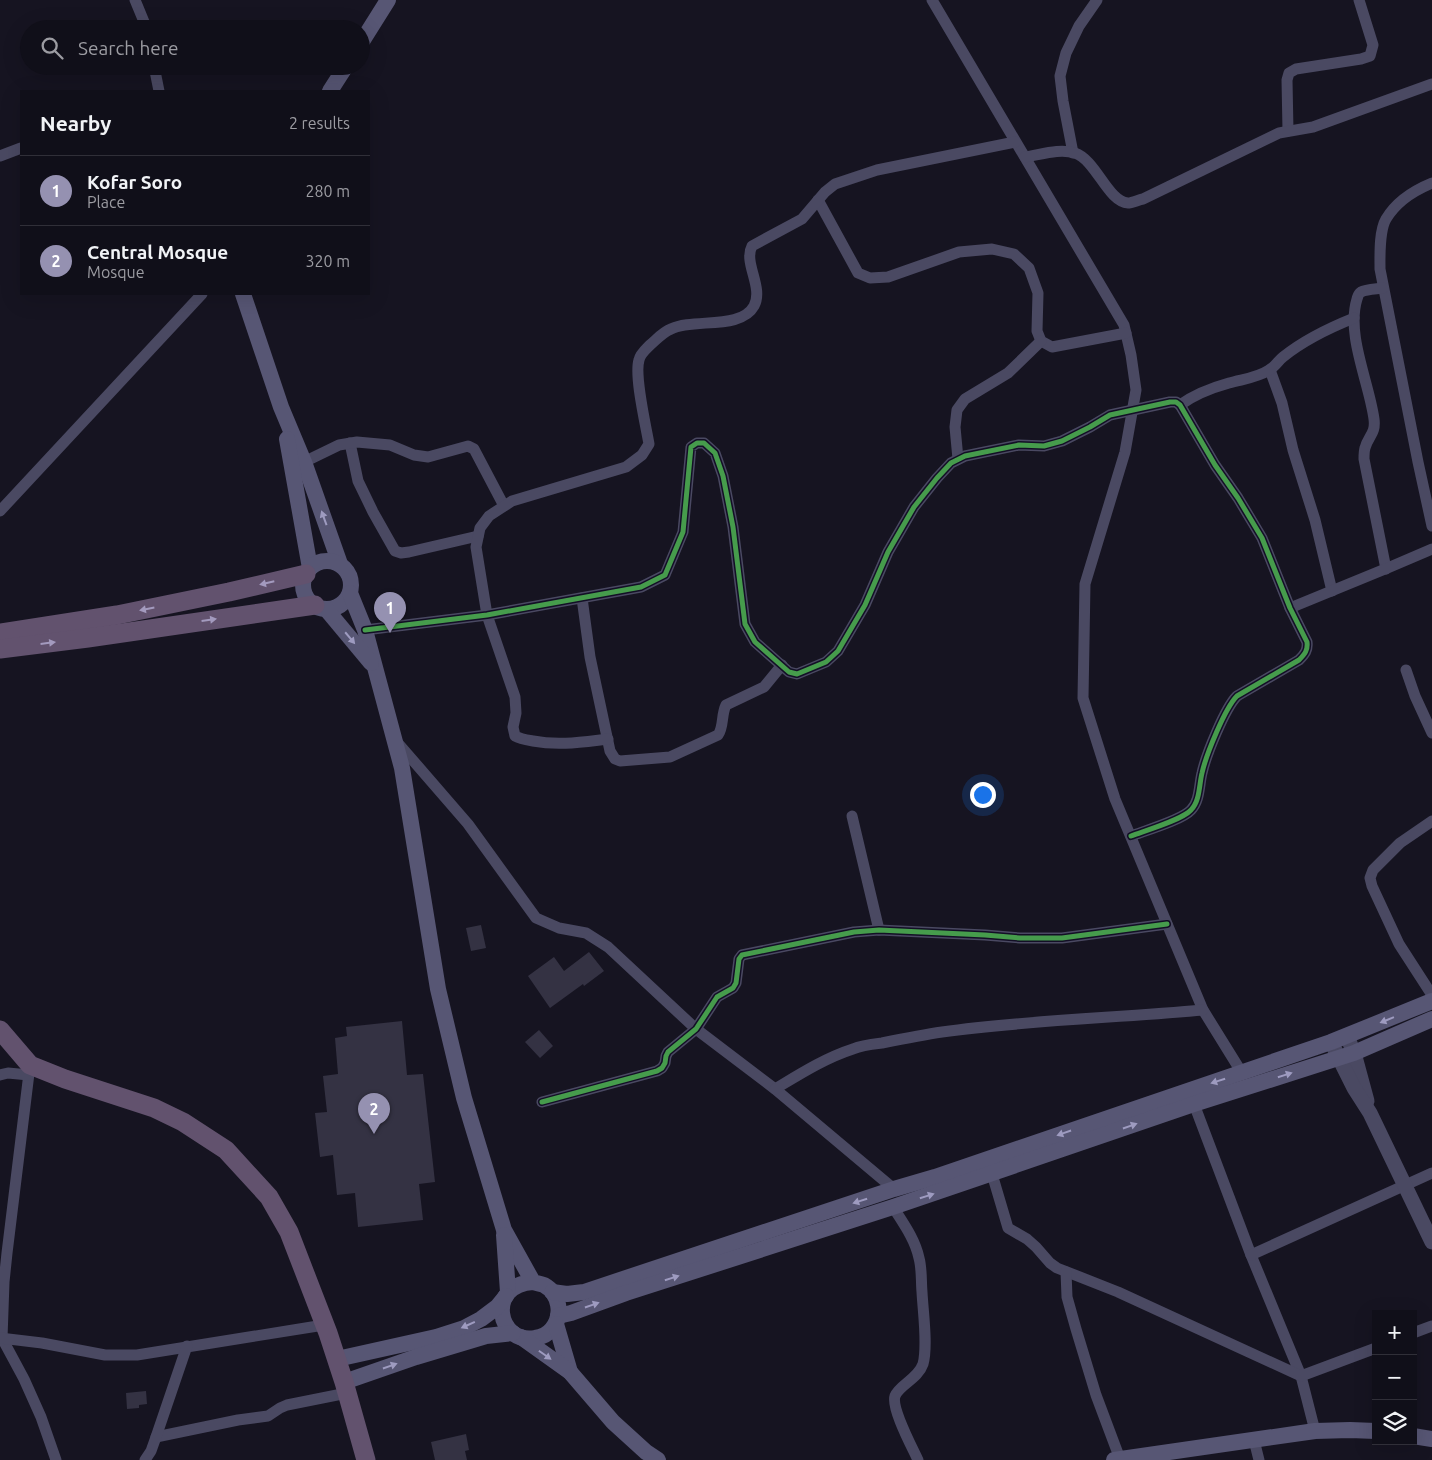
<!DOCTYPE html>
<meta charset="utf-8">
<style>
:root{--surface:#100f19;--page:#1e1d26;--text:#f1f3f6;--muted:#9c9ca2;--line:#302f38;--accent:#9591b1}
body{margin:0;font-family:Ubuntu,sans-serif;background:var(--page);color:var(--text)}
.controls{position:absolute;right:15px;bottom:15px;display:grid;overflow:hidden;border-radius:0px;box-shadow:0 5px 20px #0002}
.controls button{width:45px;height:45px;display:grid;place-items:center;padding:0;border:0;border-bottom:1px solid var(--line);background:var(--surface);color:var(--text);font:25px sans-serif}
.you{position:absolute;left:982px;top:794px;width:18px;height:18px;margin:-12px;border:4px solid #fff;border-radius:50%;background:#1a73e8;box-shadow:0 0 0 8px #1a73e833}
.badge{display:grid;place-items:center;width:32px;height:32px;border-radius:50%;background:var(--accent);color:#fff;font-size:16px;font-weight:700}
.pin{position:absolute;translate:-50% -41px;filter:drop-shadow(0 1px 2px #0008)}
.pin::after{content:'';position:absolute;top:26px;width:18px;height:15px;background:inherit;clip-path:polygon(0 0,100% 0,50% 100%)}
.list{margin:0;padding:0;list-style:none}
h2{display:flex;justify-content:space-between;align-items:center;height:65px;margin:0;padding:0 20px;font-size:21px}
h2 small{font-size:16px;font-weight:400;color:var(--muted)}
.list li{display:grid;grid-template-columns:32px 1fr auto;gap:15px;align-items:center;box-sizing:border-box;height:70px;padding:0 20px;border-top:1px solid var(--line)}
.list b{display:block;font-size:19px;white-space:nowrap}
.list p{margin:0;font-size:16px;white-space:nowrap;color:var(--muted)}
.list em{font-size:16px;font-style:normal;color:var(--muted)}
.icon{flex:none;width:28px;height:28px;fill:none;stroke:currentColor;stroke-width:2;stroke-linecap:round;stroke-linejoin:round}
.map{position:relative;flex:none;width:1432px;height:1460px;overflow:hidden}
.search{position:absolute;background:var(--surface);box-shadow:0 5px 20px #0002;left:20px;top:20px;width:350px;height:55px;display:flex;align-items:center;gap:12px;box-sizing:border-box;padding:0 18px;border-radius:28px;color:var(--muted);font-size:19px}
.panel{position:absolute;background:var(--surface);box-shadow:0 5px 20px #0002;left:20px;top:90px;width:350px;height:205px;border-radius:0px}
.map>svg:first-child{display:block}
.building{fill:#343243}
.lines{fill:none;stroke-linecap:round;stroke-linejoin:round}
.minor{stroke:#4a4962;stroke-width:11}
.tertiary{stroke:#4a4962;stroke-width:15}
.secondary{stroke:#575674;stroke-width:16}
.trunk{stroke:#62526e;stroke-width:19}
.cycleway-casing{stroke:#130f26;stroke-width:8}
.cycleway{stroke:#469c4c;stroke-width:5}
.oneway{fill:#9e9bc0}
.oneway2{fill:#a39abe}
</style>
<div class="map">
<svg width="1432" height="1460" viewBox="0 0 1432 1460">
<rect width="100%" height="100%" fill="#161421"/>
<g class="building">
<polygon points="481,925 486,948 471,951 466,928"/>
<polygon points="589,952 604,971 584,986 583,984 550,1008 528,976 554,957 564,971"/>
<polygon points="402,1021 407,1075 423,1074 435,1182 419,1184 423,1220 358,1227 355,1193 337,1195 333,1155 320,1157 315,1113 327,1112 323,1076 338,1074 335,1038 347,1036 346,1027"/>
<polygon points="539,1030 553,1046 540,1058 525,1042"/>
<polygon points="146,1391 147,1404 139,1405 139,1408 127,1409 126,1393"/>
<polygon points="466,1434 469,1450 465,1451 467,1460 435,1460 431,1442"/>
</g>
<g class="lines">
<g class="minor">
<polyline points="135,0 147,29"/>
<polyline points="932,0 1124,325 1131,355 1136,390 1125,452 1085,584 1083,698 1115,799 1203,1010 1242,1073"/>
<polyline points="154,66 159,91"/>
<polyline points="1288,131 1287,80 1289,73 1296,69 1361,59 1370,56 1373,45 1359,0"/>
<polyline points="1073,153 1063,101 1060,76 1066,53 1079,26 1097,0"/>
<polyline points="0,156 21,148"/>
<path d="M1025 157C1040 155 1059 148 1075 153 1096 160 1108 202 1128 203 1132 203 1138 200 1143 199L1279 133 1313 127 1432 84"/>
<path d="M1432 183C1415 190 1396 202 1386 219 1379 231 1380 255 1380 269L1418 462 1432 526"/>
<polyline points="818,200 858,273 870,278 888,277 959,252 992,249 1014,254 1029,268 1038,293 1037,331 1041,341 1052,347 1126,333"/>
<path d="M1383 288C1377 289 1366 289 1361 292 1358 294 1358 296 1357 299 1346 335 1369 382 1374 419 1376 434 1368 436 1365 448 1364 451 1364 456 1364 459L1386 569"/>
<polyline points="1270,370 1282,403 1293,450 1315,520 1332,591"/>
<path d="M1180 405C1195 394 1211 388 1229 383 1243 379 1257 378 1269 370 1275 367 1278 361 1283 357 1304 340 1329 328 1354 318"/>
<polyline points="350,443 358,481 373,512 395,551 401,553 409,552 478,536"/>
<polyline points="958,459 955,427 957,410 965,399 1008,373 1041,341"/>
<polyline points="304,462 339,445 357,442 390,445 414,455 428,457 468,446 474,449 504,506"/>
<polyline points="0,511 202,294"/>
<path d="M582 598 590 657 610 751 615 759 620 761 670 757 718 735C724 727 721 715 726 705L764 687 782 665"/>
<polyline points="1290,608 1390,567 1432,549"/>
<path d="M365 630 487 615 641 587 665 575 683 532 691 447 697 443H704L715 453 723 476 733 527 745 624 755 642 789 672 797 674 826 662 838 651 865 605 888 552 914 507 937 478 951 463 965 456 1019 445 1044 446 1062 441 1090 427 1110 415 1170 402H1176L1180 405 1215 465 1238 498 1262 538 1290 608 1307 642C1308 650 1305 654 1299 660L1237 696C1225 708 1206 755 1202 773 1199 785 1200 801 1191 810 1182 820 1144 831 1131 836"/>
<polyline points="1406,670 1415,696 1432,733"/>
<path d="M608 739C582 742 559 746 533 741 527 740 520 739 515 736L513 727 516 713 515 697 487 615 476 547 480 528 489 516 512 501 626 467 642 455 649 444C646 426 634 376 639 360 640 354 646 349 650 345 657 339 663 332 671 329 694 318 741 330 754 306 764 287 743 263 752 246L802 219 825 192 835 184 877 170 1015 142"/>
<polyline points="397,742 468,824 536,918 559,928 586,933 608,947 696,1029 775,1089 894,1189"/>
<polyline points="852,816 879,930"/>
<polyline points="1432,821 1400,843 1373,870 1370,878 1372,886 1399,944 1432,995"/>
<polyline points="30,1065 7,1253 4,1282 2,1338 24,1379 41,1417 56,1460"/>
<polyline points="0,1075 8,1073 29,1075"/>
<path d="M775 1089C800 1074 825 1058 853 1049 862 1045 873 1044 882 1043 902 1039 922 1035 942 1032 1029 1020 1116 1018 1203 1010"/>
<polyline points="542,1102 657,1071 662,1068 665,1063 666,1056 668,1052 696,1029 717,997 733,988 736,983 739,959 742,955 854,932 879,930 985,935 1020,938 1062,938 1167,924"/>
<polyline points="1194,1104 1251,1255 1301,1376 1315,1431"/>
<polyline points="992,1174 1008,1228 1027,1239 1036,1247 1050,1263 1057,1268 1118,1292 1301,1376 1376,1348"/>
<path d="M893 1207C903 1223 915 1239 919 1258 922 1269 921 1281 922 1292 923 1312 928 1346 923 1364 918 1379 899 1385 895 1396 891 1408 912 1447 918 1460"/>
<polyline points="1251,1255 1432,1173"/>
<polyline points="1066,1272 1067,1297 1076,1329 1096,1395 1120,1459"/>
<polyline points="1413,1333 1432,1326"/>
<polyline points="0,1338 42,1343 105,1355 137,1355 324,1325"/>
<polyline points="156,1437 238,1420 268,1416 280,1408 287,1405 347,1393"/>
<polyline points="1254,1440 1259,1460"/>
<polyline points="145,1460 151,1451 156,1437 187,1346"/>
</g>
<g class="tertiary">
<polyline points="1347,1036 1354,1053 1367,1101"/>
<polyline points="1334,1048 1354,1088 1370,1113 1432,1242"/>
</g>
<g class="secondary">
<polyline points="361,43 388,0"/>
<polyline points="330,91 346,66"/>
<polyline points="243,294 281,407 304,462 340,564"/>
<polyline points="287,439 310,568"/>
<circle cx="327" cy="585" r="24"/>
<path d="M350 593 365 630 402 768 438 989 464 1098 504 1230 533 1282C536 1283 541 1284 544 1285 560 1294 563 1315 552 1329 548 1334 542 1337 535 1338 498 1345 485 1285 533 1282"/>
<polyline points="326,609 371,663"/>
<polyline points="504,1235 508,1292"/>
<polyline points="552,1292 567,1294 584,1292 894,1189 935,1177 1331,1042 1432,1001"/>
<polyline points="558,1316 571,1313 626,1293 893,1207 1194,1104 1354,1053 1432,1019"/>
<polyline points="556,1324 570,1372"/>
<polyline points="521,1337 570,1372 613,1422 646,1452 658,1460"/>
<polyline points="337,1359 436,1337 464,1328 481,1319 497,1307 506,1296"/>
<polyline points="344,1382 416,1357 486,1336 513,1333"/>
<polyline points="1413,1436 1432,1439"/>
<polyline points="1114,1460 1315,1431 1350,1430 1376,1431"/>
</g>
<g class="trunk">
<polyline points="0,633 117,615 229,592 306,574"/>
<polyline points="0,649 88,638 315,605"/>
<polyline points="0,1030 30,1065 65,1079 154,1108 183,1122 226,1150 269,1197 289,1232 328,1333 344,1382 366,1460"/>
</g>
<g class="cycleway-casing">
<g id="cycleway">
<path d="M365 630 487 615 641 587 665 575 683 532 691 447 697 443H704L715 453 723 476 733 527 745 624 755 642 789 672 797 674 826 662 838 651 865 605 888 552 914 507 937 478 951 463 965 456 1019 445 1044 446 1062 441 1090 427 1110 415 1170 402H1176L1180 405 1215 465 1238 498 1262 538 1290 608 1307 642C1308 650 1305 654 1299 660L1237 696C1225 708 1206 755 1202 773 1199 785 1200 801 1191 810 1182 820 1144 831 1131 836"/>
<polyline points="542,1102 657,1071 662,1068 665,1063 666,1056 668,1052 696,1029 717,997 733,988 736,983 739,959 742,955 854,932 879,930 985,935 1020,938 1062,938 1167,924"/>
</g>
</g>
<use href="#cycleway" class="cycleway"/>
</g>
<defs><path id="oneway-solid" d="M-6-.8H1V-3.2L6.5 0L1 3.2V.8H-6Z" transform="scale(1.25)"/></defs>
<g class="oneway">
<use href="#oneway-solid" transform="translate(324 518) rotate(-110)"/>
<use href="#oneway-solid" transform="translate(350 638) rotate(50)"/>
<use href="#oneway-solid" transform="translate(1387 1020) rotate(158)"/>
<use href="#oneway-solid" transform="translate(1285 1075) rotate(-18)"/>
<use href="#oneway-solid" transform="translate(1218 1081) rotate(162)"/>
<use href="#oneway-solid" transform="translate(1130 1126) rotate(-19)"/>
<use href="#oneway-solid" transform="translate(1064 1133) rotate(161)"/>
<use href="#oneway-solid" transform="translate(927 1196) rotate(-18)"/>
<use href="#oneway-solid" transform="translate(860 1201) rotate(162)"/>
<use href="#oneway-solid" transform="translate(672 1278) rotate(-18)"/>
<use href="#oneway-solid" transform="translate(592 1305) rotate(-19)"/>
<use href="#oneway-solid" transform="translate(468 1325) rotate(156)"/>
<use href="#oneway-solid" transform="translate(545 1355) rotate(35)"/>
<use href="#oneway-solid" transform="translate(390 1366) rotate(-19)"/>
</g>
<g class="oneway2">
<use href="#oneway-solid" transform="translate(267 583) rotate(167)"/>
<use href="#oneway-solid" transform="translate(147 609) rotate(169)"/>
<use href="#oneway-solid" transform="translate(209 620) rotate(-8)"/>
<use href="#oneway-solid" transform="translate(48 643) rotate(-7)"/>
</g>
</svg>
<div class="controls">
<button>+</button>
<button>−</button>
<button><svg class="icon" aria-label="layers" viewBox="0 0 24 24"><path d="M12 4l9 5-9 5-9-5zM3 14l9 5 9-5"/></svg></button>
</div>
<div class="you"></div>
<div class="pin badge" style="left:390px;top:633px">1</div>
<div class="pin badge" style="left:374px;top:1134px">2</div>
<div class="search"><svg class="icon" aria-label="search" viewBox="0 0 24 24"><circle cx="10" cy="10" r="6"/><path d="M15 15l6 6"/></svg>Search here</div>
<section class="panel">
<h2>Nearby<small>2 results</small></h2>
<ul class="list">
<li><span class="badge">1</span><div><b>Kofar Soro</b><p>Place</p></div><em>280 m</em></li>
<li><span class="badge">2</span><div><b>Central Mosque</b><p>Mosque</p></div><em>320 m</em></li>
</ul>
</section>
</div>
